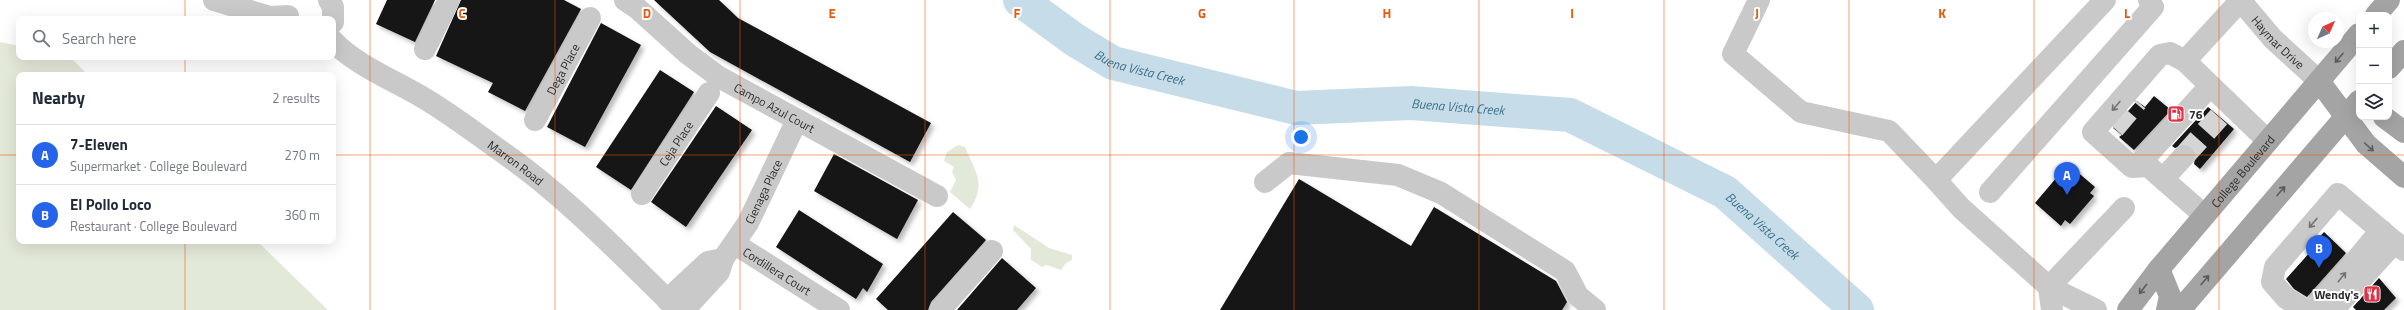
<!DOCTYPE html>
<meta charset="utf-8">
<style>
:root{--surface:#fff;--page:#f2f2f3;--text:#1f2937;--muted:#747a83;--line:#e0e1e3;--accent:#2563eb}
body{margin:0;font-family:"Titillium Web",sans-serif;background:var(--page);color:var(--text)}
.controls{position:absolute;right:12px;top:12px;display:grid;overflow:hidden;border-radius:8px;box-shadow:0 4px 16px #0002}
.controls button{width:36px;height:36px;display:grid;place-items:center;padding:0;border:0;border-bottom:1px solid var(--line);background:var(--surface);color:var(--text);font:20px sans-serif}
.compass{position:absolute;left:2308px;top:12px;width:36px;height:36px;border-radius:50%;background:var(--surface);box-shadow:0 4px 16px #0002;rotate:45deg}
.you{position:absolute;left:1301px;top:137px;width:14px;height:14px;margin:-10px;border:3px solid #fff;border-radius:50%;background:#1a73e8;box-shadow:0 0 0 6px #1a73e833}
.badge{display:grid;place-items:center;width:26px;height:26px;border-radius:50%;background:var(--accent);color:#fff;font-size:13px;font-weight:700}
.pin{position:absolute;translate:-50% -33px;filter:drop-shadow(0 1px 2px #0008)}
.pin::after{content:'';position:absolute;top:21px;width:14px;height:12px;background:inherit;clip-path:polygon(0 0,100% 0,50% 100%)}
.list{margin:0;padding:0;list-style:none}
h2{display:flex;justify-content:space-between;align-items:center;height:52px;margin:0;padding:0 16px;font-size:17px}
h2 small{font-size:13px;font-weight:400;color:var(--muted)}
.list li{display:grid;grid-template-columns:26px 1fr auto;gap:12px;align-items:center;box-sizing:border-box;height:60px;padding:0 16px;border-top:1px solid var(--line)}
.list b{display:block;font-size:15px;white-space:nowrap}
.list p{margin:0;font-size:13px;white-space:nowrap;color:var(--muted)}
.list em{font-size:13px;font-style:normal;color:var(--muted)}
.icon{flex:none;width:22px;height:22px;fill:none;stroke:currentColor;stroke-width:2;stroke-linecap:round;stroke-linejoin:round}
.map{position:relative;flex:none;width:2404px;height:310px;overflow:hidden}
.search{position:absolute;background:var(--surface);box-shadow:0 4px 16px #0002;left:16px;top:16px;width:320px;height:44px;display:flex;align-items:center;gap:10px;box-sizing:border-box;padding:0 14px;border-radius:8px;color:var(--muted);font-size:15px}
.panel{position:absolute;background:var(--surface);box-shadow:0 4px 16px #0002;left:16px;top:72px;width:320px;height:172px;border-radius:8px}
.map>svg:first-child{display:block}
.green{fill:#e3e9d9}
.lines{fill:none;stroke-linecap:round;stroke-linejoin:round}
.river{stroke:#c6dde9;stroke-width:34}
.building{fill:#131313;filter:url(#shadow)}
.minor-tunnel{stroke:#d5d5d5;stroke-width:22;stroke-dasharray:22 11;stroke-linecap:butt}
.minor{stroke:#c9c9c9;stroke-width:22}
.major{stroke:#a4a4a4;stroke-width:22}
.oneway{stroke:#5c5c5c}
.oneway2{stroke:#737373}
.grid{fill:none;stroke:#e8590c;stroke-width:1;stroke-opacity:0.55}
.labels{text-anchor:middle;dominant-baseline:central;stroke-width:4;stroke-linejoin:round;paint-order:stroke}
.street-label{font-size:12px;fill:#2c2c2c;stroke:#fff}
.poi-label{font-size:12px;font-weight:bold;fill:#2c2c2c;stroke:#fff;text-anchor:start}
.water-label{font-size:13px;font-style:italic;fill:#3e6f8a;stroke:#fff}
.grid-label{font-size:13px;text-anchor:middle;font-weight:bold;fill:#e8590c;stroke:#fff;stroke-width:4;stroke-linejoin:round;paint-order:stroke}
</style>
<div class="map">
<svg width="2404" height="310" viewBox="0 0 2404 310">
<defs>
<filter id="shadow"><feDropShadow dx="3.5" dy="3.5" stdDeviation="2" flood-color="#0004"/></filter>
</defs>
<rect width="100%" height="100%" fill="#fff"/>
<g class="green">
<polygon points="0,42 19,46 19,57 70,57 88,75 19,75 19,241 257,241 328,310 0,310"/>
<path d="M958 145 965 147C975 171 987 184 970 209L950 192 956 180 952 172 954 167 944 161 947 152Z"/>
<polygon points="1014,225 1049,248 1072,255 1072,260 1066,263 1061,270 1047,265 1042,267 1031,260 1031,249 1013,230"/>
</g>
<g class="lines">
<path class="river" id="s1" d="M1020 0 1075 40 1113 63 1296 108 1411 103 1570 115 1725 192 1857 310"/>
</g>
<g class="building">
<polygon points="387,0 435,0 415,42 376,24"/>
<polygon points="461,0 564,0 581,9 525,111 488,92 493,83 436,56"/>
<polygon points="654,0 719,0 738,18 931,123 910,162 710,52"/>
<polygon points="601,23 641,45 585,147 547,127"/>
<polygon points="660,70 694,92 631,190 596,167"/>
<polygon points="2154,96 2171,110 2134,150 2119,137 2122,135 2113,128 2137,101 2145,107"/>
<polygon points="716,106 752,130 686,227 651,202"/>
<polygon points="2208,107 2234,129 2200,169 2194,164 2196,153 2192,147 2186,144 2175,148 2172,146"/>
<polygon points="834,154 918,200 897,239 814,191"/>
<polygon points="2068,164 2095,187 2090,193 2094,196 2070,224 2065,220 2061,226 2035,203"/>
<polygon points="1299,179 1411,246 1434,207 1556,281 1567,302 1562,310 1220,310"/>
<polygon points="799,210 883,264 867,292 863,288 856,299 776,247"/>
<polygon points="953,212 986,240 931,302 928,310 888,310 876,299"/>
<polygon points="2324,232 2346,253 2307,297 2294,289 2286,279 2311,251 2309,249"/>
<polygon points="1002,258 1036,288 1017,310 957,310"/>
<polygon points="2379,278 2396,298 2384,310 2356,310 2353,307"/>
</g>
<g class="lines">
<g class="minor-tunnel">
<polyline points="2114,128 2137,101"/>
<polyline points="2184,156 2219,117"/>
</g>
<g class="minor">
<polyline points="214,0 270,17 288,16"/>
<polyline points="329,0 333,7 333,22"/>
<path id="s2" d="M625 0 637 8 688 54 719 77 937 196"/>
<polyline points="1759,0 1733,54 1801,112 1889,131 1936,180 1961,208 2049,287 2096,310"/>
<path id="s3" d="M2240 0 2273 39 2319 81"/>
<path id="s4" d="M333 41C354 64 395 81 422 97 451 114 478 135 505 154 569 199 622 256 678 310"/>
<polyline points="425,49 449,0"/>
<polyline points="2185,61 2241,0"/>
<path id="s5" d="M535 120 590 18"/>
<polyline points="2138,165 2210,86"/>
<polyline points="2163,179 2184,156"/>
<polyline points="1936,180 2105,0"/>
<polyline points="1265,182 1289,163 1398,175 1441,193 1565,271 1578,296 1595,310"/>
<polyline points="1990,192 2153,7 2149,0"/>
<path id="s6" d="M642 194 709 93"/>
<polyline points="2204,215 2148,166 2132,167 2093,132 2160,55 2170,53 2185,61 2268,141"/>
<path id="s7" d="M735 244 839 310"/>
<polyline points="667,300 708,262 723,259"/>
<polyline points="2334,309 2395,242"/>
<path id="s8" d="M684 310 719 272 723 259 748 223 797 120"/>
<polyline points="940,310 992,251"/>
<polyline points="2052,310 2049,287 2124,208"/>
<polyline points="2304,310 2286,298 2272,282 2275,267 2338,194 2404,250"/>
<polyline points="2304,310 2316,309 2381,230"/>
</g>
<g class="major">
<polyline points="2376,15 2389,0"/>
<polyline points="2389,68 2404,51"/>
<polyline points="2319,81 2366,144 2404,177"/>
<polyline points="2384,117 2404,132"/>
<polyline points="2159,269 2170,296 2167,310"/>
<path id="s9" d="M2128 310 2159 269 2359 34"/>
<polyline points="2180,310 2359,101"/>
</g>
</g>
<defs><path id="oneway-shaft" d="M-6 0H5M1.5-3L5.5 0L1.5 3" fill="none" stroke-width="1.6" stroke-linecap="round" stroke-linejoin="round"/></defs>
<g class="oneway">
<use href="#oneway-shaft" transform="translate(2339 58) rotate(131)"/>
<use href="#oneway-shaft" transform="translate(2369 147) rotate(42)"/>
<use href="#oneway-shaft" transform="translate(2281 191) rotate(-49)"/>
<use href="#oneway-shaft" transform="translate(2205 280) rotate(-49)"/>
<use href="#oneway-shaft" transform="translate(2143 289) rotate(128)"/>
</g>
<g class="oneway2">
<use href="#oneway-shaft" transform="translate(2116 106) rotate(131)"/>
<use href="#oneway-shaft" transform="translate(2313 223) rotate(131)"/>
<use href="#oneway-shaft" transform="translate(2342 277) rotate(-51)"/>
</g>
<path class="grid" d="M185 0V19M370 0V310M555 0V310M740 0V310M925 0V310M1110 0V310M1294 0V310M1479 0V310M1664 0V310M1849 0V310M2034 0V310M2219 0V310M185 57V75M0 155H19M333 155H2404M185 241V310"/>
<defs>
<g id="fuel-square" transform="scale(0.9)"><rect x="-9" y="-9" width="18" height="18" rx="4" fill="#de3346" stroke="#fff"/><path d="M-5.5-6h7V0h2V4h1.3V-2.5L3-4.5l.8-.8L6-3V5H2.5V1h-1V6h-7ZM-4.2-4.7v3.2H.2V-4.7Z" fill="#fff"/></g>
<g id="restaurant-square" transform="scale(0.9)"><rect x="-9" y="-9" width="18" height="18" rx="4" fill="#de3346" stroke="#fff"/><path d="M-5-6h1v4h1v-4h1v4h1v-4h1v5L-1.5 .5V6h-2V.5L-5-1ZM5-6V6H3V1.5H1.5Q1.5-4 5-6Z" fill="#fff"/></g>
</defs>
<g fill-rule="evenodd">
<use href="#fuel-square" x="2176" y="114"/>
<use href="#restaurant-square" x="2372" y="294"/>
</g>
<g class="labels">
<g class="street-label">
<text stroke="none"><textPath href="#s3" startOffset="57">Haymar Drive</textPath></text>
<text stroke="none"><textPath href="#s5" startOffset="58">Dega Place</textPath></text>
<text stroke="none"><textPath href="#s2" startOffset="185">Campo Azul Court</textPath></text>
<text stroke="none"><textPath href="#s6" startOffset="61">Ceja Place</textPath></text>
<text stroke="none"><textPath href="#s4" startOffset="220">Marron Road</textPath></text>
<text stroke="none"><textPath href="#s9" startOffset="180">College Boulevard</textPath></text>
<text stroke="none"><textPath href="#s8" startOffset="144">Cienaga Place</textPath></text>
<text stroke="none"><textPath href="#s7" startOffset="50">Cordillera Court</textPath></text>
</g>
<g class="poi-label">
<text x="2189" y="114">76</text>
<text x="2359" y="294" text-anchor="end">Wendy's</text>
</g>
<g class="water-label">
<text stroke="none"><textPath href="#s1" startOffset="139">Buena Vista Creek</textPath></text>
<text stroke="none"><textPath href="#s1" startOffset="463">Buena Vista Creek</textPath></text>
<text stroke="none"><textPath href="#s1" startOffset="799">Buena Vista Creek</textPath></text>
</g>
</g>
<g class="grid-label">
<text x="462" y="18">C</text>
<text x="647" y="18">D</text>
<text x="832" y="18">E</text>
<text x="1017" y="18">F</text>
<text x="1202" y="18">G</text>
<text x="1387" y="18">H</text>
<text x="1572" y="18">I</text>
<text x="1757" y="18">J</text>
<text x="1942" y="18">K</text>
<text x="2127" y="18">L</text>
</g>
</svg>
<div class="controls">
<button>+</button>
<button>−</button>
<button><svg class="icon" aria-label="layers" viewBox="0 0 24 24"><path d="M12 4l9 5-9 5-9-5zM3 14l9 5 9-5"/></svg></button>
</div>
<svg class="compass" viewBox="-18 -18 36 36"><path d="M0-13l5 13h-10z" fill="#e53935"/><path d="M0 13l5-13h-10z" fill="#747a83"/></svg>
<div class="you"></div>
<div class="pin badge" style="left:2067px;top:195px">A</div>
<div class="pin badge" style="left:2319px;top:268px">B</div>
<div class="search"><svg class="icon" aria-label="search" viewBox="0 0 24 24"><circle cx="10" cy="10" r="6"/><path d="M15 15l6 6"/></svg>Search here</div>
<section class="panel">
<h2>Nearby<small>2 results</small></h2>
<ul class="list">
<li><span class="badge">A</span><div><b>7-Eleven</b><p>Supermarket · College Boulevard</p></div><em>270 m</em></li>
<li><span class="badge">B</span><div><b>El Pollo Loco</b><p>Restaurant · College Boulevard</p></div><em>360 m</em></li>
</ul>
</section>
</div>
